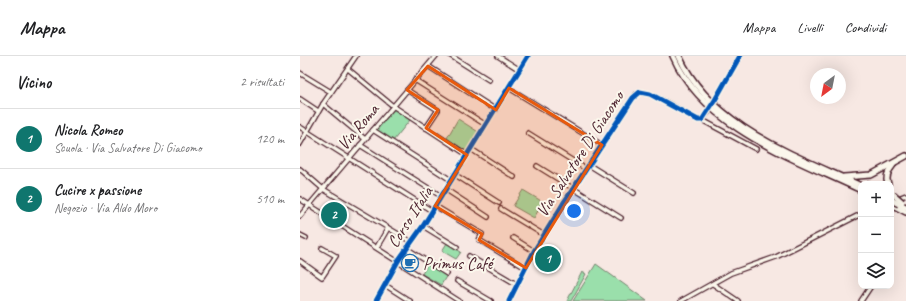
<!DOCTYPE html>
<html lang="it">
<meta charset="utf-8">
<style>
:root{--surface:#fff;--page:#f2f2f2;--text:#202124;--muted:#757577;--line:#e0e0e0;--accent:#0f766e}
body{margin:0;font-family:Caveat,sans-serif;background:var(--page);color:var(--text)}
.controls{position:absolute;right:12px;bottom:12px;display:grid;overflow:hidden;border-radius:8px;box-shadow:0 4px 16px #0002}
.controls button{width:36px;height:36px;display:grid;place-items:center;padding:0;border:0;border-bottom:1px solid var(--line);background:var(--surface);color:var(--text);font:20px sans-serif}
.compass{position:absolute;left:510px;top:12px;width:36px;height:36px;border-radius:50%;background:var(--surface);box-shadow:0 4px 16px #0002;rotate:212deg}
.you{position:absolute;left:274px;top:155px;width:14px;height:14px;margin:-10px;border:3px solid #fff;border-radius:50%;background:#1a73e8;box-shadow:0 0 0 6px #1a73e833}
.badge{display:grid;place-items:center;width:26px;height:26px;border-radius:50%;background:var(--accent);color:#fff;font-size:13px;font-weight:700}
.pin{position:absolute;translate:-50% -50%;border:2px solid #fff;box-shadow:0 1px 4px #0006}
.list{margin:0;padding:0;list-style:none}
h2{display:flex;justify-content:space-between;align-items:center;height:52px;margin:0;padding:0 16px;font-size:17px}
h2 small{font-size:13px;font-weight:400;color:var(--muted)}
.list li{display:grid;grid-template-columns:26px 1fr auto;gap:12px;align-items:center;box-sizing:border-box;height:60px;padding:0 16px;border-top:1px solid var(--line)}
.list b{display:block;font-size:15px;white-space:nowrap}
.list p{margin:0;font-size:13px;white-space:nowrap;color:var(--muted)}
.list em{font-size:13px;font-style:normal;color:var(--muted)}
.icon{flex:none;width:22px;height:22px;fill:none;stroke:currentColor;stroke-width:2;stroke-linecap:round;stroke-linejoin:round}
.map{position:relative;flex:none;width:606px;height:245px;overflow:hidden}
header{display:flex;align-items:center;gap:24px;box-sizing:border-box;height:56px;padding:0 20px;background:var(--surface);border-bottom:1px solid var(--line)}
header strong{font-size:19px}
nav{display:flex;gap:22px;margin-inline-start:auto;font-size:14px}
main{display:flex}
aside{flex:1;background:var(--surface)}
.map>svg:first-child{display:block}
.green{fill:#9adfab;stroke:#727f6b}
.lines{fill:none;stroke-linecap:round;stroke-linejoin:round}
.minor-casing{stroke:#4a1f2b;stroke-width:6}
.highway-casing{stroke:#4a1f2b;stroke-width:8}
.minor{stroke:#fbf7ec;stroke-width:3.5}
.highway{stroke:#fbf7ec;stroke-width:5}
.highway-bridge-casing{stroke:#4a1f2b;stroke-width:8;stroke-linecap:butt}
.highway-bridge{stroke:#fbf7ec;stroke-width:5}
.cycleway-casing{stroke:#fbf7ec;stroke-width:8}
.cycleway{stroke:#0057b8;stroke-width:5}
.marked{fill:#e8590c;fill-opacity:0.2;stroke:#e8590c;stroke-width:3;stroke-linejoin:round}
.labels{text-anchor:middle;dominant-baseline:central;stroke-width:4;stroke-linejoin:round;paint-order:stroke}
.street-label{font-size:17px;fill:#4a1f2b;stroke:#fbf7ec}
.poi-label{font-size:17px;fill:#4a1f2b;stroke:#fbf7ec;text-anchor:start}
</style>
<header>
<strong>Mappa</strong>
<nav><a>Mappa</a><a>Livelli</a><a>Condividi</a></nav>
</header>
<main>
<aside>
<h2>Vicino<small>2 risultati</small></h2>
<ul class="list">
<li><span class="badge">1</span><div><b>Nicola Romeo</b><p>Scuola · Via Salvatore Di Giacomo</p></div><em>120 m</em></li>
<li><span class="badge">2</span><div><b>Cucire x passione</b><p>Negozio · Via Aldo Moro</p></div><em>510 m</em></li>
</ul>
</aside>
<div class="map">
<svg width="606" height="245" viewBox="0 0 606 245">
<rect width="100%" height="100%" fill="#f7e8e3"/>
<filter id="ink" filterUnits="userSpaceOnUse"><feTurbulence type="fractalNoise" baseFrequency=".025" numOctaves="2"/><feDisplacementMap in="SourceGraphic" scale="8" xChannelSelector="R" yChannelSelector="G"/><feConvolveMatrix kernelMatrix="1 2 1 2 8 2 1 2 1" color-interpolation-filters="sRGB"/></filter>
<g filter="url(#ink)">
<g class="green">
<polygon points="94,53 110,64 93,85 76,74"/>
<polygon points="158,63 180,77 167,96 147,82"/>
<polygon points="223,134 243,146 234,162 213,150"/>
<polygon points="147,187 161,196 156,203 142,195"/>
<polygon points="128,207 147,219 141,229 122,218"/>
<polygon points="296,208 347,245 273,245"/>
<polygon points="282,216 286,218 271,245 267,245"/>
</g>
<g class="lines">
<g class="minor-casing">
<g id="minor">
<polyline points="151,0 189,24"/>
<polyline points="198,0 220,14"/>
<polyline points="128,10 196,54"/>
<polyline points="48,13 93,50 166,98"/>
<polyline points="0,17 31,36"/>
<polyline points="115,24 186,69"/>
<polyline points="209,32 302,89"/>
<polyline points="107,34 138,54 126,72"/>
<polyline points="0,43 18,55"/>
<polyline points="415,44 440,0"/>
<polyline points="23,48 65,83"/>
<polyline points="402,64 456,93"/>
<polyline points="0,71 132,155"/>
<polyline points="73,74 151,124"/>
<polyline points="228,77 286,113"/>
<polyline points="0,88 23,48 56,0"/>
<polyline points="60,89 141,140"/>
<polyline points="171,93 214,121"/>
<polyline points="289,109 334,137"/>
<polyline points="237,110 321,162"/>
<polyline points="0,113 23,133 110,185"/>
<polyline points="154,118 199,147"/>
<polyline points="145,133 188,161"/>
<polyline points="0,143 159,245"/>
<polyline points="596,143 606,139"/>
<polyline points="135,150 182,178 179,184 226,212"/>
<polyline points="201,153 244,179"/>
<polyline points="0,160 136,0"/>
<polyline points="123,170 157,191"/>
<polyline points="0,179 6,182"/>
<polyline points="213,182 234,195"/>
<polyline points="77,191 88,172"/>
<polyline points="106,192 147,218"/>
<polyline points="169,200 218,229"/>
<polyline points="0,205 22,221 36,200 22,192"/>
<polyline points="157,225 191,245"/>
<polyline points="413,228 438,245"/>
<polyline points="85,229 110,245"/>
<polyline points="76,245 98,205 123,170 228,0"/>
<path d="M209 245 234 195 263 148 336 38C349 32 385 57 398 64H402L408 57"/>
<polyline points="381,245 431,217 476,201 561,158"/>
<polyline points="561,245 571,230"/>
</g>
</g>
<g class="highway-casing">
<g id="highway">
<path d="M373 0C405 73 494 102 561 134"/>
<path d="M379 0C411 71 495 99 561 130"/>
<polyline points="544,121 571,119 606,100"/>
<path d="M588 128C585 121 588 115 593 109"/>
<polyline points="591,148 606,156"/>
<polyline points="599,148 606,151"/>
</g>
</g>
<use href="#minor" class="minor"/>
<use href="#highway" class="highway"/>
<g class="highway-bridge-casing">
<g id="highway-bridge">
<polyline points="593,138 602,146"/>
<polyline points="591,144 599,148"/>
</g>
</g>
<use href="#highway-bridge" class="highway-bridge"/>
<g class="cycleway-casing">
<g id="cycleway">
<polyline points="76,245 98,205 123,170 228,0"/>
<polyline points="209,245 234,195 263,148 333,42 340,36 350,38 398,64 402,64 415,44 440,0"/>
</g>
</g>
<use href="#cycleway" class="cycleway"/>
</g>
</g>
<path class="marked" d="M128 10 196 54 209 32 302 89 226 212 179 184 182 178 135 150 167 99 126 72 138 54 107 34Z"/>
<defs>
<g id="cafe-ring" transform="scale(0.9)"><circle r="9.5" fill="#fbf7ec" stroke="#1f6fb2" stroke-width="1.5"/><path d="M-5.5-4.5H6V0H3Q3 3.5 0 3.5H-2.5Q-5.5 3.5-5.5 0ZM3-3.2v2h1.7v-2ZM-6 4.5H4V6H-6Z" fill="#1f6fb2"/></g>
</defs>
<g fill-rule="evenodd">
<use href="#cafe-ring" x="110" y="207"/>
</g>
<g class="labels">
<g class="street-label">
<text transform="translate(58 71) rotate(-50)">Via Roma</text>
<text transform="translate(280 98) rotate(-57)">Via Salvatore Di Giacomo</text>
<text transform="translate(110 161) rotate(-57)">Corso Italia</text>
</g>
<g class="poi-label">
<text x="123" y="207">Primus Café</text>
</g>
</g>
</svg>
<div class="controls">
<button>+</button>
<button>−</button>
<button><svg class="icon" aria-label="layers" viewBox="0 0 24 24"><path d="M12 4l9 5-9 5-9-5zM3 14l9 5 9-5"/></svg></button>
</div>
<svg class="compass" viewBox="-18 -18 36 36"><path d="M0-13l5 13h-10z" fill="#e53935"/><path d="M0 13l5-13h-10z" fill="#757577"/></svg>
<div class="you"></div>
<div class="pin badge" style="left:248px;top:203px">1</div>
<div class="pin badge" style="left:34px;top:159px">2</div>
</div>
</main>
